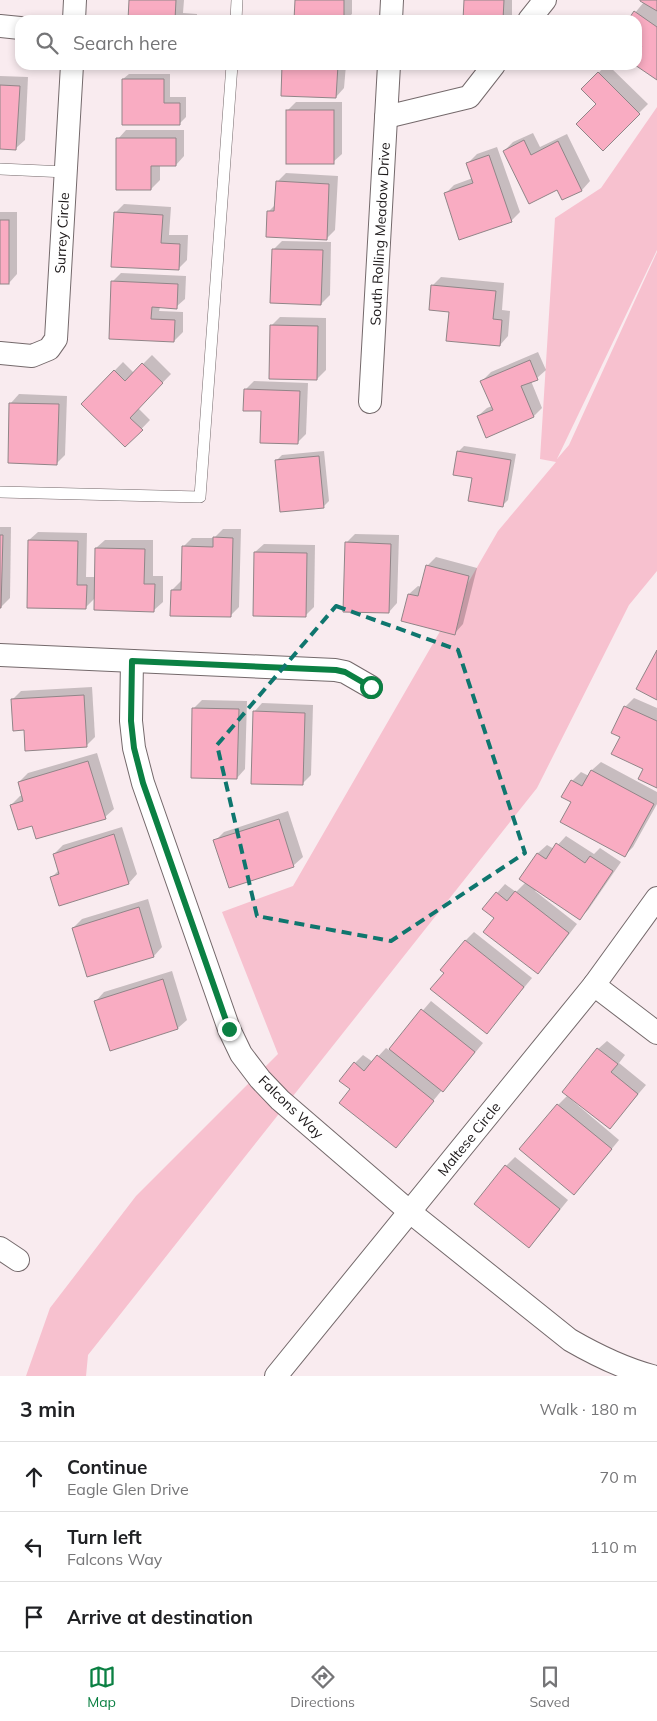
<!DOCTYPE html>
<meta charset="utf-8">
<style>
:root{--surface:#fff;--page:#f6f6f6;--text:#202124;--muted:#757577;--line:#e0e0e0;--accent:#0b8043}
body{margin:0;font-family:Mulish,sans-serif;background:var(--page);color:var(--text)}
.stop{position:absolute;width:15px;height:15px;margin:-11px;border:4px solid #0b8043;border-radius:50%;background:#fff}
.stop.end{background:#0b8043;border-color:#fff;box-shadow:0 1px 5px #0008}
.list{margin:0;padding:0;list-style:none}
h2{display:flex;justify-content:space-between;align-items:center;height:65px;margin:0;padding:0 20px;font-size:21px}
h2 small{font-size:16px;font-weight:400;color:var(--muted)}
.list li{display:grid;grid-template-columns:32px 1fr auto;gap:15px;align-items:center;box-sizing:border-box;height:70px;padding:0 20px;border-top:1px solid var(--line)}
.list b{display:block;font-size:19px;white-space:nowrap}
.list p{margin:0;font-size:16px;white-space:nowrap;color:var(--muted)}
.list em{font-size:16px;font-style:normal;color:var(--muted)}
.icon{flex:none;width:28px;height:28px;fill:none;stroke:currentColor;stroke-width:2;stroke-linecap:round;stroke-linejoin:round}
.map{position:relative;flex:none;width:657px;height:1376px;overflow:hidden}
.search{position:absolute;background:var(--surface);box-shadow:0 2px 8px #0003;left:15px;right:15px;top:15px;height:55px;display:flex;align-items:center;gap:12px;box-sizing:border-box;padding:0 18px;border-radius:15px;color:var(--muted);font-size:19px}
.sheet{height:275px;background:var(--surface)}
nav{display:flex;justify-content:space-around;align-items:center;box-sizing:border-box;height:70px;border-top:1px solid var(--line);background:var(--surface);font-size:14px;color:var(--muted)}
nav a{display:grid;justify-items:center;gap:2px}
nav .on{color:var(--accent)}
.map>svg:first-child{display:block}
.green{fill:#f7c1cf}
.shadow{fill:#0003}
.building{fill:#f9acc2;stroke:#918588}
.lines{fill:none;stroke-linecap:round;stroke-linejoin:round}
.service-casing{stroke:#74696b;stroke-width:12}
.minor-casing{stroke:#74696b;stroke-width:24}
.service{stroke:#fff;stroke-width:11}
.minor{stroke:#fff;stroke-width:22}
.route{stroke:#0b8043;stroke-width:6}
.marked{fill:none;stroke:#0f766e;stroke-width:4;stroke-dasharray:10 6;stroke-linejoin:round}
.labels{text-anchor:middle;dominant-baseline:central;stroke-width:4.5;stroke-linejoin:round;paint-order:stroke}
.street-label{font-size:14px;fill:#1d191a;stroke:#fff}
</style>
<div class="map">
<svg width="657" height="1376" viewBox="0 0 657 1376">
<rect width="100%" height="100%" fill="#f9ebef"/>
<polygon class="green" points="657,107 657,250 557,459 569,445 657,252 657,571 629,605 537,788 88,1355 86,1376 26,1376 50,1308 136,1196 278,1054 222,912 293,886 498,531 556,462 540,459 555,218 601,188"/>
<g class="shadow">
<polygon points="130,0 184,0 183,13 197,14 197,20 130,20"/>
<polygon points="296,0 352,0 352,14 345,20 295,20"/>
<polygon points="465,0 512,0 512,18 509,20 465,20"/>
<polygon points="642,0 657,0 657,79 637,65 637,55 643,45 637,41 637,20 629,20 644,2"/>
<polygon points="284,65 346,65 344,88 336,97"/>
<polygon points="606,65 608,65 648,104 603,149 598,104 583,89"/>
<polygon points="129,74 170,74 170,97 186,97 186,117 180,123 123,79"/>
<polygon points="0,76 28,77 25,140 16,148 0,148"/>
<polygon points="296,102 342,102 342,154 333,162 287,111"/>
<polygon points="126,130 184,130 184,156 176,165 160,165 160,180 151,189 118,139"/>
<polygon points="533,133 540,147 567,134 590,181 582,190 563,199 558,188 504,151 513,142"/>
<polygon points="497,147 520,212 511,221 445,194 454,185 473,178 468,163 477,154"/>
<polygon points="286,173 338,176 335,230 326,239 269,211 276,204 277,182"/>
<polygon points="124,204 171,207 169,235 188,235 187,260 178,269 115,213"/>
<polygon points="0,212 17,212 17,274 9,283 0,283"/>
<polygon points="282,241 331,242 330,295 321,304 273,250"/>
<polygon points="121,273 186,276 185,299 176,307 160,307 159,311 183,312 183,332 174,341 110,338 112,282"/>
<polygon points="441,277 504,283 502,310 510,311 508,336 500,345 450,311 432,286"/>
<polygon points="280,317 326,318 326,370 317,379 271,326"/>
<polygon points="538,352 546,370 537,378 531,381 542,408 534,416 487,436 478,416 487,408 492,406 482,381 491,372"/>
<polygon points="152,355 171,374 138,408 150,420 125,446 82,404 123,362 134,373"/>
<polygon points="254,381 308,383 306,434 298,442 245,390"/>
<polygon points="19,394 67,396 65,455 56,464 11,403"/>
<polygon points="464,446 516,454 508,500 502,506 473,477 458,452"/>
<polygon points="324,451 329,501 323,507 276,461 282,455"/>
<polygon points="0,527 11,527 10,598 1,607"/>
<polygon points="223,529 241,529 239,607 230,616 172,590 181,581 183,582 184,546 192,538 214,538"/>
<polygon points="38,532 87,533 86,577 95,577 96,548 105,540 153,540 153,576 163,576 163,602 154,610 95,598 85,608 29,540"/>
<polygon points="355,534 399,535 397,603 389,612 346,543"/>
<polygon points="264,544 315,545 314,607 305,616 255,552"/>
<polygon points="436,557 477,568 463,624 455,633 409,594 418,586 422,587 427,566"/>
<polygon points="92,687 95,737 86,746 12,700 21,691"/>
<polygon points="634,698 657,708 657,787 621,736 625,707"/>
<polygon points="202,700 247,701 245,769 237,778 194,708"/>
<polygon points="262,703 313,705 311,775 302,784 254,712"/>
<polygon points="97,753 114,809 105,817 11,805 20,796 23,795 19,782 28,773"/>
<polygon points="601,762 657,792 657,804 633,847 624,856 572,802 563,797 572,781 581,772 589,776 592,770"/>
<polygon points="288,811 303,857 294,865 230,886 215,841 224,832"/>
<polygon points="122,827 137,874 129,883 51,878 59,870 54,854 63,845"/>
<polygon points="566,836 594,854 600,848 621,862 588,910 580,918 536,890 535,891 577,924 546,964 538,972 496,918 497,893 505,884 516,892 526,882 521,879 538,853 547,845 554,849"/>
<polygon points="148,899 162,947 154,956 88,975 73,928 82,919"/>
<polygon points="474,932 532,978 487,1032 445,973 465,941"/>
<polygon points="172,971 187,1020 178,1028 111,1049 96,1001 104,992"/>
<polygon points="431,1001 483,1043 451,1082 442,1090 396,1146 352,1089 355,1063 363,1055 373,1062 386,1048 389,1050"/>
<polygon points="607,1041 625,1055 619,1063 646,1085 610,1127 598,1049"/>
<polygon points="567,1096 619,1140 583,1184 558,1105"/>
<polygon points="515,1157 568,1200 538,1237 506,1166"/>
</g>
<g class="building">
<polygon points="129,0 176,0 175,20 128,20"/>
<polygon points="295,0 344,0 344,20 294,20"/>
<polygon points="464,0 504,0 503,20 463,20"/>
<polygon points="640,0 657,0 657,11 640,1"/>
<polygon points="634,11 657,27 657,80 635,65 637,65 637,52 642,46 637,43 637,20 628,20"/>
<polygon points="282,65 338,65 336,98 281,96"/>
<polygon points="598,72 640,114 603,151 576,124 596,104 581,89"/>
<polygon points="122,79 164,79 164,103 180,103 180,125 122,125"/>
<polygon points="0,85 20,86 16,150 0,149"/>
<rect x="286" y="110" width="48" height="54"/>
<polygon points="116,138 176,138 176,166 151,166 151,190 116,190"/>
<polygon points="524,140 531,155 558,141 582,191 562,200 557,190 529,204 503,151"/>
<polygon points="489,155 512,222 459,240 444,193 473,183 466,163"/>
<polygon points="276,181 329,184 327,240 266,237 267,211 274,211"/>
<polygon points="114,212 163,215 161,243 180,244 179,270 111,267"/>
<rect x="0" y="220" width="9" height="64"/>
<polygon points="272,249 323,250 321,305 270,303"/>
<polygon points="111,281 178,284 177,309 152,307 151,319 175,320 174,342 109,339"/>
<polygon points="431,285 496,291 493,319 502,320 500,346 446,341 449,312 429,310"/>
<polygon points="270,325 318,326 317,380 269,379"/>
<polygon points="530,360 538,380 521,386 534,417 486,438 477,416 493,410 480,381"/>
<polygon points="142,363 163,383 130,418 143,430 125,447 81,404 114,370 125,381"/>
<polygon points="244,389 300,391 298,444 260,443 261,411 243,411"/>
<polygon points="9,403 59,404 57,465 8,463"/>
<polygon points="457,451 511,460 503,507 468,501 472,478 453,475"/>
<polygon points="319,456 324,508 280,512 275,460"/>
<polygon points="0,535 3,535 1,608 0,608"/>
<polygon points="213,537 233,538 231,617 170,616 171,590 181,590 182,546 213,547"/>
<polygon points="28,540 78,541 77,585 87,585 86,609 27,608"/>
<polygon points="345,542 391,544 389,613 343,612"/>
<polygon points="95,548 145,549 144,584 155,584 154,612 94,610"/>
<polygon points="254,552 307,553 306,617 253,616"/>
<polygon points="426,565 469,576 455,635 401,621 408,594 418,596"/>
<polygon points="657,650 657,700 636,689"/>
<polygon points="84,695 87,747 25,751 24,730 13,731 11,699"/>
<polygon points="624,706 657,721 657,788 638,779 643,769 611,754 620,737 611,733"/>
<polygon points="192,708 239,709 237,779 191,778"/>
<polygon points="253,711 305,713 303,785 251,784"/>
<polygon points="88,761 106,819 36,839 32,826 18,830 10,805 23,801 18,782"/>
<polygon points="591,770 654,804 625,857 560,822 571,802 561,797 571,780 582,786"/>
<polygon points="279,819 294,867 229,888 213,840"/>
<polygon points="114,834 129,884 59,906 50,877 59,874 53,854"/>
<polygon points="556,843 585,863 590,856 613,871 580,920 519,879 537,853 546,859"/>
<polygon points="515,891 569,933 538,974 483,932 494,918 482,909 496,892 507,901"/>
<polygon points="139,907 154,957 87,977 72,928"/>
<polygon points="465,940 524,987 487,1034 430,989 444,973 440,970"/>
<polygon points="163,979 178,1029 110,1051 94,1001"/>
<polygon points="421,1009 475,1052 443,1092 389,1049"/>
<polygon points="597,1048 618,1064 611,1072 638,1094 610,1129 562,1092"/>
<polygon points="377,1055 434,1101 396,1148 339,1103 350,1089 339,1081 354,1062 364,1071"/>
<polygon points="557,1104 612,1149 574,1195 519,1149"/>
<polygon points="505,1165 560,1209 529,1248 474,1204"/>
</g>
<g class="lines">
<g class="service-casing">
<g id="service">
<polyline points="236,20 237,0"/>
<polyline points="0,169 66,172"/>
<polyline points="0,492 200,497 232,65"/>
</g>
</g>
<g class="minor-casing">
<g id="minor">
<polyline points="74,20 75,0"/>
<polyline points="391,20 392,0"/>
<polyline points="529,20 545,0"/>
<polyline points="0,26 20,28"/>
<polyline points="386,117 469,97 494,65"/>
<polyline points="0,353 32,356 49,349 56,339 72,65"/>
<polyline points="370,402 389,65"/>
<polyline points="0,655 335,670 345,672 371,687"/>
<path d="M132 661 131 721 134 748 143 783 229 1029 241 1054 260 1079 280 1100 410 1212 570 1340C596 1355 622 1368 652 1376"/>
<polyline points="594,985 657,1033"/>
<polyline points="0,1248 18,1260"/>
<polyline points="276,1376 594,985 657,898"/>
</g>
</g>
<use href="#service" class="service"/>
<use href="#minor" class="minor"/>
</g>
<g class="lines">
<polyline class="route" points="229,1029 143,783 134,748 131,721 132,661 336,670 345,672 371,687"/>
</g>
<path class="marked" d="M336 606 458 650 525 853 391 941 257 916 217 745Z"/>
<g class="labels">
<g class="street-label">
<text transform="translate(62 233) rotate(-87)">Surrey Circle</text>
<text transform="translate(380 234) rotate(-87)">South Rolling Meadow Drive</text>
<text transform="translate(291 1107) rotate(44)">Falcons Way</text>
<text transform="translate(469 1139) rotate(-51)">Maltese Circle</text>
</g>
</g>
</svg>
<div class="stop" style="left:371px;top:687px"></div>
<div class="stop end" style="left:229px;top:1029px"></div>
<div class="search"><svg class="icon" aria-label="search" viewBox="0 0 24 24"><circle cx="10" cy="10" r="6"/><path d="M15 15l6 6"/></svg>Search here</div>
</div>
<section class="sheet">
<h2>3 min<small>Walk · 180 m</small></h2>
<ul class="list">
<li><svg class="icon" aria-label="ahead" viewBox="0 0 24 24"><path d="M12 20V5M6 11l6-6 6 6"/></svg><div><b>Continue</b><p>Eagle Glen Drive</p></div><em>70 m</em></li>
<li><svg class="icon" aria-label="left" viewBox="0 0 24 24"><path d="M17 20v-9H6M10 6l-5 5 5 5"/></svg><div><b>Turn left</b><p>Falcons Way</p></div><em>110 m</em></li>
<li><svg class="icon" aria-label="arrive" viewBox="0 0 24 24"><path d="M6 21V4h12l-3 4 3 4H6"/></svg><div><b>Arrive at destination</b></div></li>
</ul>
</section>
<nav>
<a class="on"><svg class="icon" aria-label="map" viewBox="0 0 24 24"><path d="M3 6l6-2 6 2 6-2v14l-6 2-6-2-6 2zM9 4v14M15 6v14"/></svg>Map</a>
<a><svg class="icon" aria-label="directions" viewBox="0 0 24 24"><path d="M12 3l9 9-9 9-9-9zM9 14v-3h6M13 9l2 2-2 2"/></svg>Directions</a>
<a><svg class="icon" aria-label="saved" viewBox="0 0 24 24"><path d="M7 4h10v16l-5-4-5 4z"/></svg>Saved</a>
</nav>
